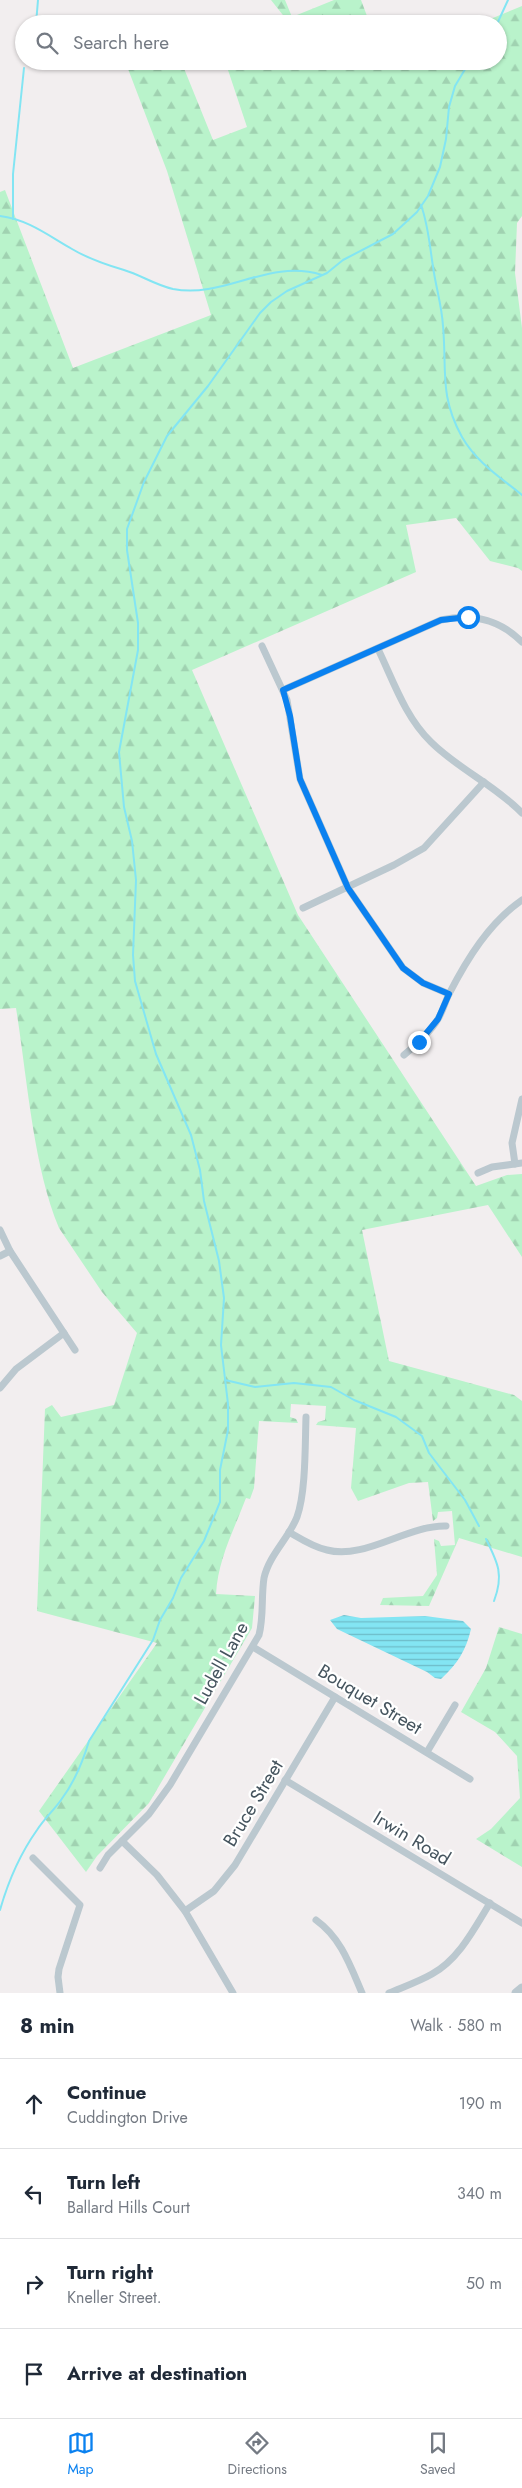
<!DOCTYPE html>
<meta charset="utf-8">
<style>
:root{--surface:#fff;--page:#f2f2f3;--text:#1f2937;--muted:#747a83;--line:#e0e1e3;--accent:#0a81f0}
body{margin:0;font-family:Jost,sans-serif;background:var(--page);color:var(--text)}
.stop{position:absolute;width:15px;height:15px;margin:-11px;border:4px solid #0a81f0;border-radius:50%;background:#fff}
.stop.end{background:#0a81f0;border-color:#fff;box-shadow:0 1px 5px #0008}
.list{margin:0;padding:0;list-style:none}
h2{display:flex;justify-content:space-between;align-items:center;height:65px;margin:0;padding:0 20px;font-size:21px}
h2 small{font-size:16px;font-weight:400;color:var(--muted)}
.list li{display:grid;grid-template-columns:32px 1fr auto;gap:15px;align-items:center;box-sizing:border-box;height:90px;padding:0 20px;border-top:1px solid var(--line)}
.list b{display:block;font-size:19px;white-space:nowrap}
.list p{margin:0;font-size:16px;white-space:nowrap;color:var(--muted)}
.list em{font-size:16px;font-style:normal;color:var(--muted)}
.icon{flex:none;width:28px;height:28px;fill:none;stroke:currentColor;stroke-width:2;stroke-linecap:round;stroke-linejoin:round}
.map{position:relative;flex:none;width:522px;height:1993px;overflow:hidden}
.search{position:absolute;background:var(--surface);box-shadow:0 1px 4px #0004;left:15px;right:15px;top:15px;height:55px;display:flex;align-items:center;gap:12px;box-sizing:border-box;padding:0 18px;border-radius:28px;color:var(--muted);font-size:19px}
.sheet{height:425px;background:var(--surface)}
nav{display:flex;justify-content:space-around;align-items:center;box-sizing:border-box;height:70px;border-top:1px solid var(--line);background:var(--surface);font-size:14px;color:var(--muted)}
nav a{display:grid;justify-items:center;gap:2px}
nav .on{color:var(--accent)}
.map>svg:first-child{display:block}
.forest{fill:url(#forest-firs)}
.water{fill:url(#water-rules)}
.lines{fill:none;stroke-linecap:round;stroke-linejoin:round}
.stream{stroke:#83e5f3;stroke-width:2}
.minor{stroke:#bbc8cf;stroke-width:7}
.tertiary{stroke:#bbc8cf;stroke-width:9}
.route{stroke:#0a81f0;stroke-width:6}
.labels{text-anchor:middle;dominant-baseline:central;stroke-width:4.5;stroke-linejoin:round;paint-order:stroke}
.street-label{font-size:19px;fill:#45545e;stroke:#fff}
</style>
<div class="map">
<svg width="522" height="1993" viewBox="0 0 522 1993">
<defs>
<pattern id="forest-firs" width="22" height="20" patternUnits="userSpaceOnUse" patternTransform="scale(1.25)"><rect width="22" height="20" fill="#b9f3cb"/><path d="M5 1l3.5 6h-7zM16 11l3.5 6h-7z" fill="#a0d2b1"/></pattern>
<pattern id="water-rules" width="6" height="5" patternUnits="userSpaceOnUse" patternTransform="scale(1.25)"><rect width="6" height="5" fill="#83e5f3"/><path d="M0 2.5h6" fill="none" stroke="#6dbcc8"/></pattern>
</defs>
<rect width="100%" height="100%" fill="#f2eeef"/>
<g class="forest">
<polygon points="271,0 285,0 292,17 334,0 361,0 370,24 290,24"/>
<path d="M522 6V216L517 223 515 273 522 328V571L518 568 490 561 456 518 406 525 416 572 192 670 298 915 476 1186 507 1175 522 1174V1257L488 1205 362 1230 389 1361 514 1395 522 1401V1557L459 1538 429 1606 380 1605 383 1598 423 1596 437 1575 434 1539 439 1541 441 1546 455 1545 452 1511 438 1512 437 1518 433 1521 428 1482 409 1483 358 1501 351 1488 356 1428 316 1425 318 1422 325 1420 326 1406 291 1404 290 1417 296 1419 298 1423 259 1421 254 1488 250 1499 246 1498C234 1530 218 1559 216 1594L255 1596 252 1628 149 1803 97 1856 86 1872 39 1811 157 1643 37 1611 45 1409 52 1405 61 1417 114 1405 137 1333 102 1292 59 1228C33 1166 27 1076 16 1008L0 1009V192L5 190 73 368 211 315 167 171 125 61H181L213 140 247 127 225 61H498V24H478Z"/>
<polygon points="499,1627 522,1634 522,1867 476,1839 491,1829 520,1798 517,1756 495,1732 461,1712 486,1668"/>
</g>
<path class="water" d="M344 1615 361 1618 425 1616 463 1621 471 1629C466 1651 457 1664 441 1679L435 1678 427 1672 337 1629 330 1620Z"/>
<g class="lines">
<g class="stream">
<polyline points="36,24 38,0"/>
<polyline points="497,24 508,0"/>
<path d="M421 205C429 227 430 250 434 273 437 291 442 308 443 326 447 369 439 396 462 437 477 463 500 477 522 495"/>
<path d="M0 216C27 219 49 236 72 249 87 258 107 265 124 270 141 275 155 285 173 289 225 299 268 258 322 275"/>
<polyline points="13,219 13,174 24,68"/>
<polyline points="225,1380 255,1387 294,1383 331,1387 354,1400 396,1417 422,1436 429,1453 465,1500 479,1526"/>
<path d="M486 1539C498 1563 504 1575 494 1601"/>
<path d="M0 1910C8 1882 20 1854 37 1830 44 1819 54 1810 61 1800 74 1783 83 1761 89 1741L153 1640 160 1620 173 1598 181 1578 204 1541 220 1502V1470L228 1430V1404L221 1345 224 1298 219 1261 204 1201 200 1170 191 1135 156 1054 135 981 133 955 136 880 132 841 124 807 119 752 138 650V623L127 550V529L144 482 167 436 208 386 260 313 271 302 287 291 327 273 343 260 393 234 417 212 428 196 440 167 446 139 449 107 455 86 470 61"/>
</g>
<g class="minor">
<polyline points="262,646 287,700 300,779 348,888 403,968 423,983 449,994"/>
<path d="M378 649C393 680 405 717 431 742 458 769 495 785 522 813"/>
<path d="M283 690 441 620C472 613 499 619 522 642"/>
<polyline points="303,908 394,865 424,848 484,782"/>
<path d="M404 1055C416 1045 430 1033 438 1019 443 1011 445 1002 449 994 467 959 489 923 522 900"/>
<polyline points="515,1164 512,1143 522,1099"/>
<polyline points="478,1173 492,1167 522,1163"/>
<polyline points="0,1230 10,1251 75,1350"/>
<polyline points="0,1256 10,1251"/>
<polyline points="0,1388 16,1369 64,1333"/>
<path d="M289 1532C301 1539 313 1547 327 1550 365 1560 407 1525 446 1526"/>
<polyline points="253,1647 470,1779"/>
<polyline points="427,1752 455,1705"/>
<polyline points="285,1780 522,1923"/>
<polyline points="122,1841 157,1875 185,1911 233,1993"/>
<polyline points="33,1858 80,1905 59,1969 58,1977 60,1993"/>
<path d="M100 1868 108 1855 149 1814 170 1785 259 1635C264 1616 261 1597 264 1578 269 1555 289 1538 297 1517 306 1492 305 1445 306 1417"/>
<polyline points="185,1911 214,1891 235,1865 335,1697"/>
<path d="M316 1920C341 1938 350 1965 362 1993"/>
<path d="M389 1993C403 1987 418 1982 432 1974 459 1959 474 1929 490 1903"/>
</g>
<polyline class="tertiary" points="516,1993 522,1988"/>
</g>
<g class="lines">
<polyline class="route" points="419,1042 438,1019 449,994 423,983 403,968 348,888 300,779 290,716 283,690 441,620 468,617"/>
</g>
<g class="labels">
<g class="street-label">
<text transform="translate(221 1663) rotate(-61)">Ludell Lane</text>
<text transform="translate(370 1699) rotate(31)">Bouquet Street</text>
<text transform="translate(253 1803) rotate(-59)">Bruce Street</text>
<text transform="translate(412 1838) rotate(31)">Irwin Road</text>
</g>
</g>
</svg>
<div class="stop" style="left:468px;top:617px"></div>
<div class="stop end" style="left:419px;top:1042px"></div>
<div class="search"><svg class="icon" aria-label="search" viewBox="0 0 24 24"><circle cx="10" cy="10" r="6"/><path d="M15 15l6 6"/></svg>Search here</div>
</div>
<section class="sheet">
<h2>8 min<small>Walk · 580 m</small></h2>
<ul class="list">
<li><svg class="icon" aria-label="ahead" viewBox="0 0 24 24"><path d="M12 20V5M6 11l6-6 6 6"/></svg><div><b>Continue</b><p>Cuddington Drive</p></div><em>190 m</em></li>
<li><svg class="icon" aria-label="left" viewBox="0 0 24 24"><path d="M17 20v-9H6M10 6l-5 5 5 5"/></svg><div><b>Turn left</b><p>Ballard Hills Court</p></div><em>340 m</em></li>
<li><svg class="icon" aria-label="right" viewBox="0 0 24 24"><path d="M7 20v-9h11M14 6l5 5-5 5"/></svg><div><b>Turn right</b><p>Kneller Street.</p></div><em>50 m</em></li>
<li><svg class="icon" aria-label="arrive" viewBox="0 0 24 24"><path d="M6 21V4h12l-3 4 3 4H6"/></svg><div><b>Arrive at destination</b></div></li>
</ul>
</section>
<nav>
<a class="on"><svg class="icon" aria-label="map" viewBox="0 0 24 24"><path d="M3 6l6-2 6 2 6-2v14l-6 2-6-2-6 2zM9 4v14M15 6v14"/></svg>Map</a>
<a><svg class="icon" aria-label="directions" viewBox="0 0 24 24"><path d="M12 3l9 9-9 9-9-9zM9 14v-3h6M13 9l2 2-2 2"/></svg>Directions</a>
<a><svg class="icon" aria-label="saved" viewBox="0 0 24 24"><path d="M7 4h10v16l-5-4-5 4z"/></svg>Saved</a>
</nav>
